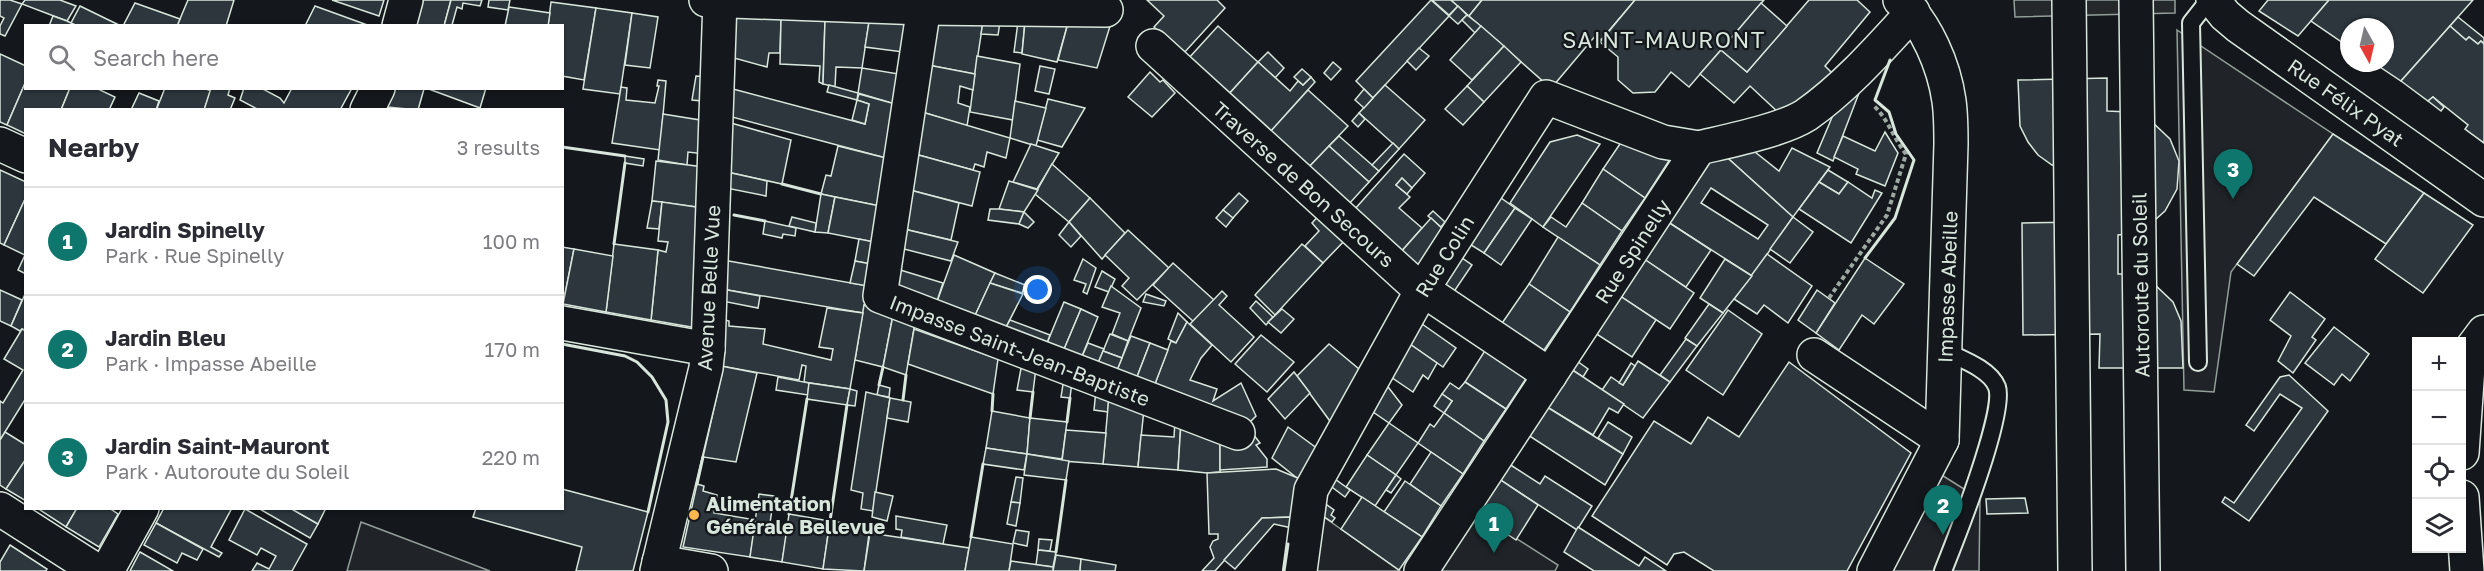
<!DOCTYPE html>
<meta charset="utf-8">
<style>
:root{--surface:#fff;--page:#f7f7f7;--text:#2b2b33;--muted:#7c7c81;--line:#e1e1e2;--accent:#0f766e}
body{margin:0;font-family:"Golos Text",sans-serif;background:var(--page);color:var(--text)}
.controls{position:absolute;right:18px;bottom:18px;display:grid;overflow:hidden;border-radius:0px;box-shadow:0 2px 4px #0004}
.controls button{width:54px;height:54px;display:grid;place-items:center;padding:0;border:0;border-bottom:2px solid var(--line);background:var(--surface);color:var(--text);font:30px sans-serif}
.compass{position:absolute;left:2340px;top:18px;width:54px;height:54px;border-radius:50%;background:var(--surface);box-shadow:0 2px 4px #0004;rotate:172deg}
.you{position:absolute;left:1038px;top:290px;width:21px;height:21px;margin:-15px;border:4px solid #fff;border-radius:50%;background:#1a73e8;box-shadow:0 0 0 9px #1a73e833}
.badge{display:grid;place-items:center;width:39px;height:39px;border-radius:50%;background:var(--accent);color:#fff;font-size:20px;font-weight:700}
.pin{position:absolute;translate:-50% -50px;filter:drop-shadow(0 2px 3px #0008)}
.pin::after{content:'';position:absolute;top:32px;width:21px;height:18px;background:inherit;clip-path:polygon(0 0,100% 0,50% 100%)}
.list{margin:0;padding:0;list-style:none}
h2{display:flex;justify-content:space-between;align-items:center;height:78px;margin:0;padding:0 24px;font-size:26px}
h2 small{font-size:20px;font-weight:400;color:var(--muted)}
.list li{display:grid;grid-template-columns:39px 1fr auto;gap:18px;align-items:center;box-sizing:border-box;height:108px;padding:0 24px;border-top:2px solid var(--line)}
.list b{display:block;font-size:22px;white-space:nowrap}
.list p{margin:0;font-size:20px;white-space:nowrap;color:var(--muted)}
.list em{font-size:20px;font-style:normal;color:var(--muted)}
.icon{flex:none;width:33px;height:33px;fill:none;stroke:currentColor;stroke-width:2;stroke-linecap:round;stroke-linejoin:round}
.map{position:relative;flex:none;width:2484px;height:571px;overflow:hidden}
.search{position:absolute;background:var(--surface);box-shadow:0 2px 4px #0004;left:24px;top:24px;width:540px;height:66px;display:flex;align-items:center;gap:15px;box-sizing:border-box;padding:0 21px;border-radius:0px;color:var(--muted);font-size:22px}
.panel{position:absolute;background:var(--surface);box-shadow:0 2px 4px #0004;left:24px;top:108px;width:540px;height:402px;border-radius:0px}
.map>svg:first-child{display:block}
.green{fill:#202428;stroke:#939e99;stroke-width:1.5}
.parking{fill:#24282b;stroke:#939e99;stroke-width:1.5}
.building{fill:#2c363c;stroke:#d8e6dc;stroke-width:1.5;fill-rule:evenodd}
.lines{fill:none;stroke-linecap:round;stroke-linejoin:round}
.lane-casing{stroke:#d8e6dc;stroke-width:20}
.street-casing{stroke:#d8e6dc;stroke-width:36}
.highway-casing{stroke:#d8e6dc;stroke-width:36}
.path{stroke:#9da8a2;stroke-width:4;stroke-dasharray:4.5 3;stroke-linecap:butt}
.lane{stroke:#14181c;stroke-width:16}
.street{stroke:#14181c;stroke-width:33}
.highway{stroke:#14181c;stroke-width:33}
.wall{stroke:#d8e6dc;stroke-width:3}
.poi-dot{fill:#ffb74d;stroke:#14181c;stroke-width:2}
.labels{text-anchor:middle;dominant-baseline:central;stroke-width:4.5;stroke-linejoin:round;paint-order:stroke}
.street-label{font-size:20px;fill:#d8e6dc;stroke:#14181c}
.poi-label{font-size:20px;font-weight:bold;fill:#d8e6dc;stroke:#14181c;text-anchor:start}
.quarter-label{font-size:22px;letter-spacing:1.5px;fill:#d8e6dc;stroke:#14181c}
</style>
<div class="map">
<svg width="2484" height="571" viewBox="0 0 2484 571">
<rect width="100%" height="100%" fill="#14181c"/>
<g class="green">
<polygon points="2177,30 2333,134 2231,272 2214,392 2184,390"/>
<polygon points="1940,474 1980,499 1979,571 1888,571"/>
<polygon points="1314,510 1400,571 1307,571"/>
<polygon points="1476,513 1558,565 1555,571 1439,571"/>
<polygon points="361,522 490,571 347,571"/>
</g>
<polygon class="parking" points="2014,0 2175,0 2175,13 2015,17"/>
<g class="building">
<polygon points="0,0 10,0 22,4 5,36 0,34 0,26 4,18 0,16"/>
<polygon points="25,0 60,0 76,6 67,21 22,4"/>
<polygon points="188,0 234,0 226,26 177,26"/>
<polygon points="332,0 384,0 379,16"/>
<polygon points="423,0 451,0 444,26 416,26"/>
<polygon points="451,0 482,0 480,6 463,3 462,9 457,7 452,25 455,26 444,26"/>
<polygon points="489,0 510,0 508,10 488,7"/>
<polygon points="1147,0 1217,0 1225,8 1183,54 1154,27 1164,16"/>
<polygon points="1431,0 1449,16 1373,98 1356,81"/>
<polygon points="1432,0 1451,0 1458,6 1449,15"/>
<polygon points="1451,0 1482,0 1469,16"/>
<polygon points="1482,0 1635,0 1601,40 1596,35 1553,86 1545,83 1469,16"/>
<polygon points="1635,0 1764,0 1689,87 1671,72 1655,92 1633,93 1618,80 1618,57 1600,42"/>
<polygon points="1809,0 1857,0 1870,12 1825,66 1834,75 1781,115 1750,86 1734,103 1700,74 1721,50 1747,72"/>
<polygon points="2268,0 2329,0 2298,36 2259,11"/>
<polygon points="2329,0 2473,0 2401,81 2374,63 2385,63 2385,27 2349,27 2349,47 2311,21"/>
<polygon points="551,2 596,8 584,80 562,76 562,26 548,26"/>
<polygon points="135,3 180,19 177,26 123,26"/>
<polygon points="1761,3 1787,26 1747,72 1721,50"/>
<polygon points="80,6 121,26 77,26 71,23"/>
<polygon points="315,6 370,26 305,26"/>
<polygon points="1458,6 1467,15 1458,24 1449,16"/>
<polygon points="509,7 550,13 548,26 505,26"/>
<polygon points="596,8 632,13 620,94 583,89"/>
<polygon points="632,13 658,17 650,68 625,65"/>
<polygon points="1467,15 1481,26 1475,33 1462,20"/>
<polygon points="53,16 67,21 77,26 49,26"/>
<polygon points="735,17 781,19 780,53 769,53 767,67 734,58"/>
<polygon points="2458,17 2484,38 2484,44 2481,41 2478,44 2469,37 2466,40 2450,26"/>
<polygon points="781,19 825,20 823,84 819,82 820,66 780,64"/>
<polygon points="825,20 869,22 862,68 836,67 835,87 823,84"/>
<polygon points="869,22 907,24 903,52 865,47"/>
<polygon points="935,22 983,22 975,74 928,65"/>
<polygon points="983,22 1000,22 998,35 981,34"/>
<polygon points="1018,22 1025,22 1022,53 1014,52"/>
<polygon points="1025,22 1068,23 1057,62 1022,54"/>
<polygon points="1068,23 1111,23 1097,68 1058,60"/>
<polygon points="1218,26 1258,62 1228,95 1188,59"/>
<polygon points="1481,26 1504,46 1472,80 1450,60"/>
<polygon points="2450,26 2466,40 2469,37 2478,44 2481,41 2484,44 2484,143 2465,129 2468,125 2433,97 2428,101 2401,81"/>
<polygon points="1504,46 1521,62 1484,102 1467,86"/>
<polygon points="1419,48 1429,56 1416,70 1407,61"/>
<polygon points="1268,52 1284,68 1275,78 1258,62"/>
<polygon points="0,54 26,66 26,81 7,125 0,122"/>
<polygon points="977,56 1020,64 1013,120 970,112"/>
<polygon points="1258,62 1290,91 1298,81 1303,85 1311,77 1315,82 1270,132 1228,95"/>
<polygon points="1333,62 1341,69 1331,80 1324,73"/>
<polygon points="928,65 975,74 973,90 960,86 958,103 970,107 967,126 922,112"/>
<polygon points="1040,66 1055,69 1049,94 1035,91"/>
<polygon points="862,68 899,74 895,104 858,93"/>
<polygon points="1302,69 1311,77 1303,85 1294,77"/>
<polygon points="1150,72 1160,82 1163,80 1175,93 1152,117 1128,97"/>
<polygon points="696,76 708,77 706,116 699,115 702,101 692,100"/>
<polygon points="2107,78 2107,111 2129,112 2152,122 2170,139 2179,161 2177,189 2165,211 2148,226 2129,234 2118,235 2118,274 2129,274 2153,283 2173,302 2181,321 2183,368 2099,368 2100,334 2023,335 2022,223 2086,222 2085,172 2052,165 2038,155 2028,142 2020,126 2018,80"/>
<polygon points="658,80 666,81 660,150 612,143 621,87 627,88 626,100 655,103 659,86 657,86"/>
<polygon points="26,81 26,88 70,88 61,110 26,110 26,134 7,125"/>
<polygon points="829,85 858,93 857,100 827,92"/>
<polygon points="1385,85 1425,120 1399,149 1359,113"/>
<polygon points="1467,86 1484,102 1463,125 1445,109"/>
<polygon points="1853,87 1859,93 1833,161 1817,153 1833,115"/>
<polygon points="70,88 96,88 115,97 109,110 61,110"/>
<polygon points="165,88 204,88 211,91 204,110 163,110 157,108"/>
<polygon points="211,88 230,88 228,95 235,98 230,110 204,110"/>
<polygon points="244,88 261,88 280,98 284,103 292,88 352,88 340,110 259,110 240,100"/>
<polygon points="396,88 424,89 418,110 387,107"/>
<polygon points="426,88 486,88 480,108"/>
<polygon points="733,89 865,124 869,104 857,100 859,94 895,104 886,158 732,117"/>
<polygon points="1364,89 1373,98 1364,108 1355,100"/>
<polygon points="1308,90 1348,126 1308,168 1270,132"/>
<polygon points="139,93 159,101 156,110 131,110"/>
<polygon points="2433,97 2444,107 2441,111 2428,101"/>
<polygon points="1048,99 1085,108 1062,147 1037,140"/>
<polygon points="857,100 869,104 865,124 852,120"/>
<polygon points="1015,101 1046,108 1036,146 1010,138"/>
<polygon points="922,112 1010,138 1006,158 987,152 984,167 975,164 973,170 915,154"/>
<polygon points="1359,113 1365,119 1358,127 1352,121"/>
<polygon points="663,114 706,121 705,154 688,152 687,165 658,160"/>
<polygon points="731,123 791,140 782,184 727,172"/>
<polygon points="1885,132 1898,153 1885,186 1856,174 1858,169 1834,157 1843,136 1875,151"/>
<polygon points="2333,134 2424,193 2386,244 2314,197 2254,276 2237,264"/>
<polygon points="1577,135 1600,144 1543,227 1510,203 1550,142"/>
<polygon points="1626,135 1674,153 1645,198 1603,169"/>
<polygon points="1339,136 1379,171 1369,182 1329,146"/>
<polygon points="1393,143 1399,149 1379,171 1372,165"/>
<polygon points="1031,144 1059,153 1037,189 1013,182"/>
<polygon points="1745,144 1779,171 1792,148 1830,167 1793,217 1721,152"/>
<polygon points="838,146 886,158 880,206 821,194 826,175 831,176"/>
<polygon points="1329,146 1369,182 1348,205 1308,168"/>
<path d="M1721 152 1793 217 1752 276 1668 222 1711 159ZM1711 188 1768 225 1758 239 1701 203Z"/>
<polygon points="915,154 980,172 972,206 910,190"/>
<polygon points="1404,154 1425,173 1412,188 1402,178 1396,185 1410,197 1399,208 1422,228 1400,253 1354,210"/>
<polygon points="625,156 644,159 643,166 625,163"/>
<polygon points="656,161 704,167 703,208 652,201"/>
<polygon points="1052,164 1090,198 1069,222 1035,194"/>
<polygon points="1603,169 1645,198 1622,231 1582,203"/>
<polygon points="0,170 26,182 26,197 4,245 0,243"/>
<polygon points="1828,170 1848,182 1839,194 1819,182"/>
<polygon points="727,172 767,181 766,196 726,188"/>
<polygon points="1402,178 1412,188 1407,194 1396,185"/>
<polygon points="1009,181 1038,190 1024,212 999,209"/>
<polygon points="1819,182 1839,194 1848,182 1872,198 1875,190 1882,193 1851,243 1799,209"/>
<polygon points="910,190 959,203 951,240 904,229"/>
<polygon points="1239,193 1248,201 1233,218 1223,210"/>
<polygon points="1494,193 1515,208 1484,253 1463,240"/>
<polygon points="2424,193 2473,225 2423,293 2375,259"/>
<polygon points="821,194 835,197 828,233 815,232"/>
<polygon points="26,197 26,274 18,270 25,255 4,245"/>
<polygon points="835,197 880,206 874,242 828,233"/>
<polygon points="1090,198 1125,233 1102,259 1069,222"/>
<polygon points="652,201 662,202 659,229 647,228"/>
<polygon points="662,202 703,208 697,328 651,320 658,250 666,252 668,242 658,241"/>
<polygon points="1582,203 1622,231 1600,265 1543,227 1551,217 1566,227"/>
<polygon points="1515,208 1532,219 1501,265 1484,253"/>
<polygon points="990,209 999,209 1024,212 1019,224 988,220"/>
<polygon points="1223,210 1233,218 1226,227 1216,218"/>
<polygon points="1433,211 1445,222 1441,227 1428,216"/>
<polygon points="1024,212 1034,222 1028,228 1019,224"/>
<polygon points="1321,213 1349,236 1323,263 1305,246 1319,231 1312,223"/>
<polygon points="792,217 816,223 815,232 789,226"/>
<polygon points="1793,217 1813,232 1790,263 1770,249"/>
<polygon points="1431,218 1448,234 1419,271 1400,253"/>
<polygon points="765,221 796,228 795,236 783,234 782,238 763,234"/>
<polygon points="1069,222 1081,236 1071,247 1059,235"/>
<polygon points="1668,222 1711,250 1686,287 1644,259"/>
<polygon points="904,229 958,242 951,261 900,248"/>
<polygon points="1128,230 1169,268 1137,300 1122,286 1129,278 1105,255"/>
<polygon points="1558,237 1600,265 1570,312 1529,284"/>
<polygon points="859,239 874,242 871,264 855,261"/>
<polygon points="614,244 658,250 651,320 606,312"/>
<polygon points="1302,244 1323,263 1275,315 1255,295"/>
<polygon points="562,247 574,249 563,304 562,304"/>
<polygon points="574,249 613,256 606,312 563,304"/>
<polygon points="1455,253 1472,265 1451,296 1438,279"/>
<polygon points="1767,254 1812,286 1788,323 1764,305 1757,314 1734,299"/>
<polygon points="954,255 995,273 972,322 935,307"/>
<polygon points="1865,258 1904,284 1874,324 1862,315 1839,350 1816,333"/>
<polygon points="1083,259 1096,268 1087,294 1083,292 1086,284 1074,280"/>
<polygon points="1644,259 1694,293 1670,329 1620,296"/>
<polygon points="1725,259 1752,276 1723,313 1700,298"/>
<polygon points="723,260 868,286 863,313 722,289"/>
<polygon points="855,261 871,264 868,286 850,283"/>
<polygon points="1173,263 1214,300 1194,322 1153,285"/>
<polygon points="897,269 943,283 935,307 894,288"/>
<polygon points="1102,271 1115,279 1109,292 1095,287"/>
<polygon points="995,273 1025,285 1022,293 990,283"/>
<polygon points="990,283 1023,294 1003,333 972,322"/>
<polygon points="1529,284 1570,312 1540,356 1498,329"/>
<polygon points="1111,286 1141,308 1128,341 1112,334 1120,313 1102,307"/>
<polygon points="722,289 760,296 758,308 722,301"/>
<polygon points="0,290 22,300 11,326 0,321"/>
<polygon points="1817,290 1835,303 1816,333 1798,320"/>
<polygon points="1222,291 1227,296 1219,305 1254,337 1231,362 1190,324"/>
<polygon points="26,292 26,331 22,329 20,331 11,326"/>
<polygon points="2290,292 2325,319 2312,337 2316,340 2293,373 2278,361 2291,336 2270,320"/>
<polygon points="1146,294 1166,301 1164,306 1143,302"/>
<polygon points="1620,296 1656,320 1632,357 1595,333"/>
<polygon points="1256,301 1273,317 1266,325 1250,308"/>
<polygon points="1064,302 1081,309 1062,354 1045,348"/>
<polygon points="1709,304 1723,313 1697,346 1685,338"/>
<polygon points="864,305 893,315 883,367 855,360"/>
<polygon points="827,308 863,313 850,389 804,382 806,366 802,365 799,380 721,366 722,319 729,321 729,326 765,329 763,344 831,360 833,349 819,347"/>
<polygon points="1081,309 1098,317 1080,361 1062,354"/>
<polygon points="1282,309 1294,319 1281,333 1268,322"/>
<polygon points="1728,310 1762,334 1723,395 1686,370"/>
<polygon points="1178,313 1187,322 1176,343 1168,339"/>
<polygon points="893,315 915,323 906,375 883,367"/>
<polygon points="1415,319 1456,348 1443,367 1404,340"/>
<polygon points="1010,320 1050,335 1045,348 1003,333"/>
<polygon points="1187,322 1212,345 1201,358 1190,380 1217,389 1213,401 1241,383 1256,416 1247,425 1153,389 1171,341 1176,343"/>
<polygon points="2334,327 2369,354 2350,381 2342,374 2334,385 2305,363"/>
<polygon points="22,329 26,331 26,398 0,440 0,401 3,403 23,370 4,359"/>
<polygon points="914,329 998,359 993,394 908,364"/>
<polygon points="1110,334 1128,341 1122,358 1103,351"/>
<polygon points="1261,335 1294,362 1267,392 1235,364"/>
<polygon points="1131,336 1150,343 1135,382 1115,375"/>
<polygon points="1686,339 1697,346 1670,382 1660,375"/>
<polygon points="1404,340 1437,363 1428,379 1423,375 1413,392 1385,373"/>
<polygon points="1088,343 1104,349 1096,368 1080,361"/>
<polygon points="1150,343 1168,350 1153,389 1135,382"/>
<polygon points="1329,344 1365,374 1335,428 1297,376"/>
<polygon points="1486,349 1527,377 1506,409 1465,382"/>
<polygon points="1103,351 1122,358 1115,375 1096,368"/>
<polygon points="1577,361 1588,369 1583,377 1571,369"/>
<polygon points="1638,361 1670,382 1643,418 1602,390 1611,377 1623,385"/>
<polygon points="1789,362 1911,453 1847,571 1714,571 1684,552 1674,554 1667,565 1592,516 1654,421 1691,444 1708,417 1739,437"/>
<polygon points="1022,363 1036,368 1033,392 1017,390"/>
<polygon points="1631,363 1635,366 1623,385 1619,383"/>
<polygon points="721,366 757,373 736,462 703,457 722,373"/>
<polygon points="1571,369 1624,404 1618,413 1609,408 1593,435 1547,407"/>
<polygon points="1294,372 1310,393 1285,419 1268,399"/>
<polygon points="2289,375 2328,411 2249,521 2222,502 2225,497 2234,503 2302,408 2280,394 2254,431 2246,425 2280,377"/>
<polygon points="778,377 809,383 808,395 776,390"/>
<polygon points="1064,378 1072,381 1070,398 1061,397"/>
<polygon points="1382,379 1402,405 1389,423 1366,407"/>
<polygon points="1465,382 1506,409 1484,441 1444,413 1452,401 1442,394 1450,383 1459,389"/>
<polygon points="809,383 850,389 847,405 807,399"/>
<polygon points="879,385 890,388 889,397 877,395"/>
<polygon points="850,389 857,391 855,406 847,405"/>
<polygon points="1096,390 1109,395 1108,412 1094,410"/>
<polygon points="866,392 890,398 873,511 861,509 863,493 851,490"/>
<polygon points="1442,394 1452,401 1444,413 1434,406"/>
<polygon points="1109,395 1144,409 1138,467 1103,464"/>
<polygon points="890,398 911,402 908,422 887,418"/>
<polygon points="1547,407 1623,454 1605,485 1528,435"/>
<polygon points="992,411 1030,418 1027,454 986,448"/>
<polygon points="1444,413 1484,441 1463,474 1418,443 1430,424 1434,427"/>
<polygon points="1030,418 1067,422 1062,459 1027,454"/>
<polygon points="1175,421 1181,422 1178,470 1138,467 1141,435 1174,437"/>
<polygon points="1181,422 1220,437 1220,472 1207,473 1178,470"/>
<polygon points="1608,422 1632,437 1623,454 1598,438"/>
<polygon points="1389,423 1418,443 1396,475 1367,455"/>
<polygon points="1288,427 1322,452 1305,481 1297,478 1272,458"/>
<polygon points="1066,430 1106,433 1103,464 1062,461"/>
<polygon points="5,432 26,445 26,459 6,489 0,485 0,440"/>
<polygon points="1253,434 1260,443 1256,445 1267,459 1267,467 1220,470 1220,437"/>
<polygon points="986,448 1027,454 1024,470 983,464"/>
<polygon points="1431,452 1463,474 1441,506 1410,484"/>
<polygon points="1027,454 1069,461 1066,480 1024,475"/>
<polygon points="1367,455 1396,475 1375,506 1346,487"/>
<polygon points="26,459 26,501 6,489"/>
<polygon points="1509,464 1540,484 1545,476 1592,506 1577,530 1499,479"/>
<polygon points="1276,469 1305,481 1293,517 1262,518 1215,571 1202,571 1214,558 1210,547 1213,541 1218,539 1218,534 1209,534 1207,473"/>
<polygon points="1328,474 1350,490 1345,497 1324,481"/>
<polygon points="1396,475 1401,479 1391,493 1386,490"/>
<polygon points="1016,477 1023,478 1020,503 1011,502"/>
<polygon points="1499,479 1538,505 1516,540 1476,513"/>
<polygon points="1405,481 1441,506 1422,537 1384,512"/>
<polygon points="697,484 704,486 703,491 717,495 714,513 756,520 750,557 683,547"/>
<polygon points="562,489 648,512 633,571 576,571 582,547 473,517 476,508 562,508"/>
<polygon points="875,492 893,496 887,521 872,517"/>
<polygon points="759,494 774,496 770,523 788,526 782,562 750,557"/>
<polygon points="1316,497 1334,510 1331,515 1335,518 1332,522 1314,510"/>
<polygon points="1362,497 1422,537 1399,570 1341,529"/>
<polygon points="2025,498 2028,513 1987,514 1986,499"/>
<polygon points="1011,502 1020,503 1016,526 1007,524"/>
<polygon points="37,508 77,508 66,527"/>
<polygon points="77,508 109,508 118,514 99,547 66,527"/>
<polygon points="232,508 211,547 222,553 219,557 156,523 164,508"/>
<polygon points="258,508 290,508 318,524 310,538"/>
<polygon points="290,508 326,508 318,524"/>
<polygon points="245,509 307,544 292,571 252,571 257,563 269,569 276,556 261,548 257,555 229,540"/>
<polygon points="789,514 830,521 823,569 782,562"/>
<polygon points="896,516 947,525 943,544 901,537 902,530 896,529"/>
<polygon points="1293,517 1292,528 1274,524 1235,569 1224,560 1262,518"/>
<polygon points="830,521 870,527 864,571 823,569"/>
<polygon points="156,523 203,549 197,560 182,553 177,563 144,545"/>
<polygon points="1578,527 1639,566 1645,557 1666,571 1594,571 1564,552"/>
<polygon points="1016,530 1029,532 1027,546 1013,543"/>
<polygon points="870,533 969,548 965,571 864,571"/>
<polygon points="971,537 1013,544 1009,571 965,571"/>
<polygon points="1039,539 1052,540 1050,551 1038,550"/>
<polygon points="10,545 47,569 46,571 0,571 0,562"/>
<polygon points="1038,550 1056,552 1053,567 1036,565"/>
<polygon points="140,552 173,571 130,571"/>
<polygon points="1056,555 1081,559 1080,571 1053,571"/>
<polygon points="1081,559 1116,565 1115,571 1080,571"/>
<polygon points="1011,561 1053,567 1053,571 1009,571"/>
</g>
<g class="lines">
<g class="lane-casing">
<g id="lane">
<polyline points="2198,362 2191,23 2209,0"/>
<path d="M1943 571C1955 541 2006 412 1997 387 1990 369 1961 359 1945 351"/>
</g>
</g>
<g class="street-casing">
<g id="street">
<polyline points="706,0 923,8 1106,10"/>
<polyline points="925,0 880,296 1238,433"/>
<polyline points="2213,0 2225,15 2238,26 2484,200"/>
<polyline points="399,26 406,0"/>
<polyline points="1153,46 1413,283 1550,375"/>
<polyline points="367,110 378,88"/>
<polyline points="0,144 26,156"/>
<polyline points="562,323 708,349"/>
<polyline points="1814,355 1942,440"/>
<polyline points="2462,453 2469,352 2484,332"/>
<polyline points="2462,497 2467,571"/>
<polyline points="0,509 97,571"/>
<polyline points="659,562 711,571"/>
<polyline points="107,571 142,508"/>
<polyline points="657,571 706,368 708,349 720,0"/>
<polyline points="1300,571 1311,490 1422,290 1546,97 1663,142 1699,148"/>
<path d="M1421 571 1699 148C1728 141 1783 130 1806 115 1846 87 1880 48 1913 12"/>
<path d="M1874 571 1942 440 1951 144C1951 130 1951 115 1949 101 1944 65 1926 24 1900 0"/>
</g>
</g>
<g class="highway-casing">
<g id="highway">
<polyline points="2069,0 2075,571"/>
<polyline points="2136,0 2143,571"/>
</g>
</g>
<path class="path" d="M1829 298 1887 215 1906 154C1894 139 1888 119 1874 106"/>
<use href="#lane" class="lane"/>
<use href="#street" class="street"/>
<use href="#highway" class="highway"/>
<g class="wall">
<polyline points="562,147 625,156"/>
<polyline points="782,184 821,194"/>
<polyline points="734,215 765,221"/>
<polyline points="614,244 625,163"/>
<polyline points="1865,258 1895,218 1914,160 1896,134 1889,112 1875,100 1890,60"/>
<polyline points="562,344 625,356 637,362 652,377 666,400 668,422 648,512"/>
<polyline points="879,385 883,367"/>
<polyline points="903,400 906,375"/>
<polyline points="992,411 993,394"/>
<polyline points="1030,418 1033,392"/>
<polyline points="1067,422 1070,398"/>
<polyline points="697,484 703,457"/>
<polyline points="789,514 807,399"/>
<polyline points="830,521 847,405"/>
<polyline points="971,537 983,464"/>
<polyline points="1056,552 1066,480"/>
<polyline points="1284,571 1288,544"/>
</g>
</g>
<circle class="poi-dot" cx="694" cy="515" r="6"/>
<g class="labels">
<g class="street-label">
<text transform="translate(2346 102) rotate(35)">Rue Félix Pyat</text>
<text transform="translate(1304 184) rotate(42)">Traverse de Bon Secours</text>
<text transform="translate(1632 251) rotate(-57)">Rue Spinelly</text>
<text transform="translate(1444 256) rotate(-58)">Rue Colin</text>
<text transform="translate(2140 285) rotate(-91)">Autoroute du Soleil</text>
<text transform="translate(1947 287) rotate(-88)">Impasse Abeille</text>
<text transform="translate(708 288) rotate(-87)">Avenue Belle Vue</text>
<text transform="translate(1020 350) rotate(21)">Impasse Saint-Jean-Baptiste</text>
</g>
<g class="poi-label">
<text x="706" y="503">Alimentation<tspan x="706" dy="23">Générale Bellevue</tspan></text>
</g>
<g class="quarter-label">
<text x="1664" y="39">SAINT-MAURONT</text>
</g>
</g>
</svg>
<div class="controls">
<button>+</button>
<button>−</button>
<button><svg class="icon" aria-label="locate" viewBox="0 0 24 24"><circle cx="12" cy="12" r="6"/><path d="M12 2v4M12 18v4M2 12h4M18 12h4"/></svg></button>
<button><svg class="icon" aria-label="layers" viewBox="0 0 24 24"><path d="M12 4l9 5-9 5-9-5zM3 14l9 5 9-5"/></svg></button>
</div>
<svg class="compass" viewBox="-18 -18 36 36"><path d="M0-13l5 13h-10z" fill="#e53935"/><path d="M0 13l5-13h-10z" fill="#7c7c81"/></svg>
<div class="you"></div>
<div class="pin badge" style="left:1494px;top:553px">1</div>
<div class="pin badge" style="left:1943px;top:535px">2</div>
<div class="pin badge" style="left:2233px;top:199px">3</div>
<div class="search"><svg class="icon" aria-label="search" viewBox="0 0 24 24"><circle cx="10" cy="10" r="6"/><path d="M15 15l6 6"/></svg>Search here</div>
<section class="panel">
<h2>Nearby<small>3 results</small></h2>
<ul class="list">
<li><span class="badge">1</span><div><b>Jardin Spinelly</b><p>Park · Rue Spinelly</p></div><em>100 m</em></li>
<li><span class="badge">2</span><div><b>Jardin Bleu</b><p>Park · Impasse Abeille</p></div><em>170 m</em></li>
<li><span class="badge">3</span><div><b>Jardin Saint-Mauront</b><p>Park · Autoroute du Soleil</p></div><em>220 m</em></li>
</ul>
</section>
</div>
